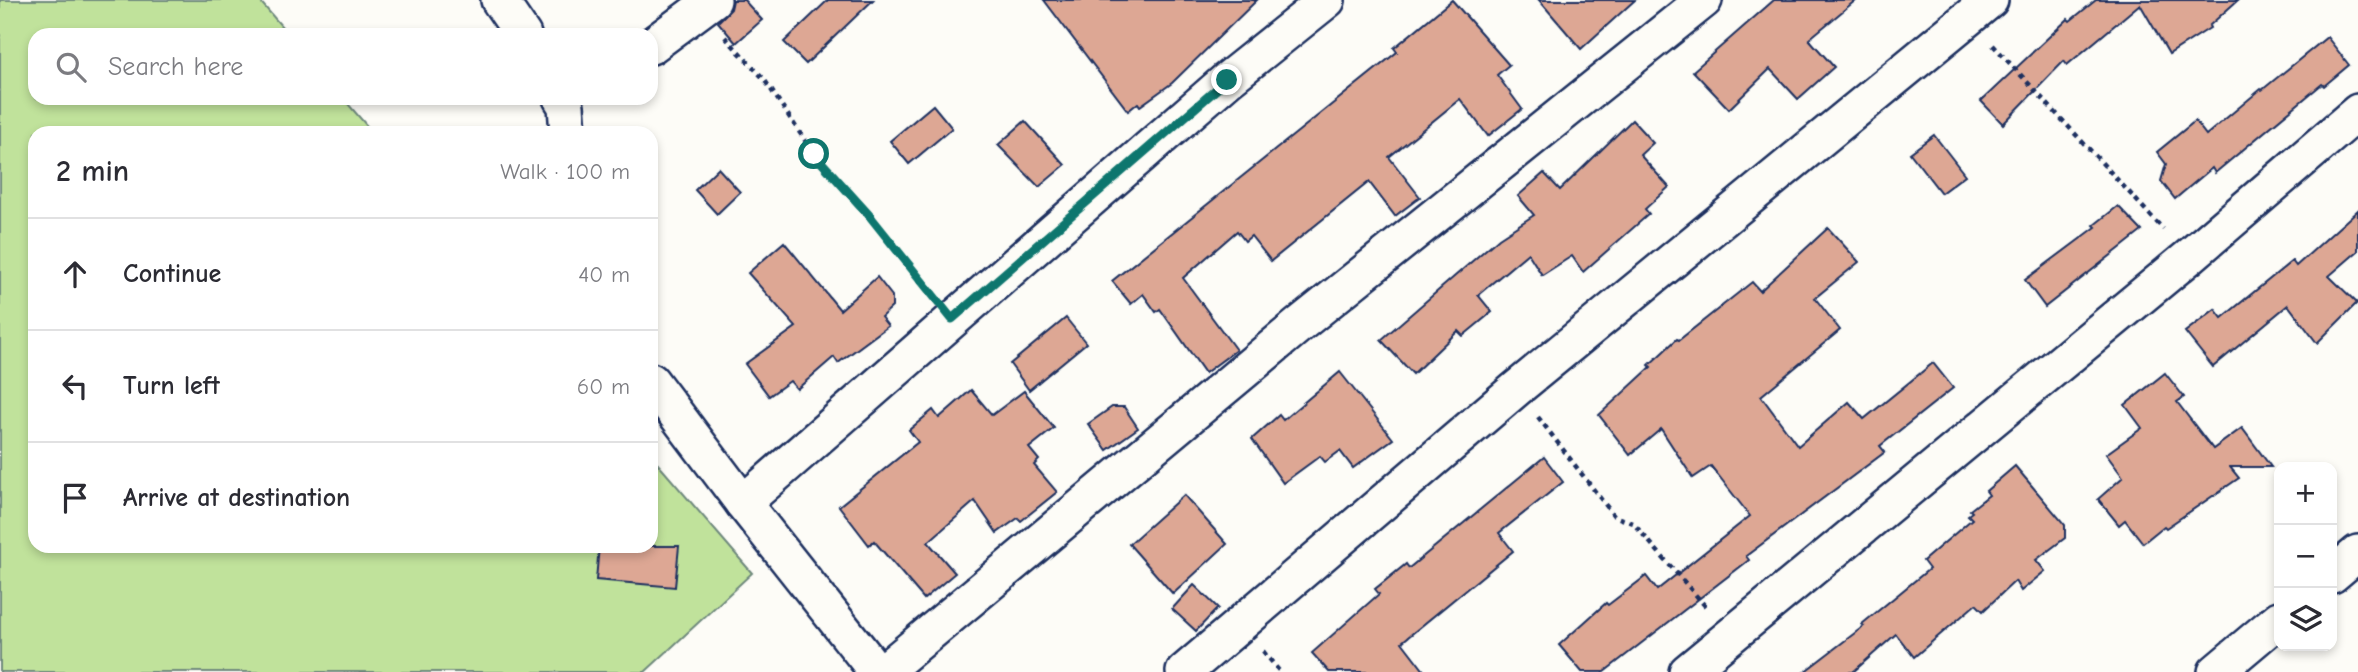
<!DOCTYPE html>
<meta charset="utf-8">
<style>
:root{--surface:#fff;--page:#f2f2f3;--text:#2b2b33;--muted:#7c7c81;--line:#e1e1e2}
body{margin:0;font-family:"Comic Neue",sans-serif;background:var(--page);color:var(--text)}
.controls{position:absolute;right:21px;bottom:21px;display:grid;overflow:hidden;border-radius:14px;box-shadow:0 4px 10px #0003}
.controls button{width:63px;height:63px;display:grid;place-items:center;padding:0;border:0;border-bottom:2px solid var(--line);background:var(--surface);color:var(--text);font:35px sans-serif}
.stop{position:absolute;width:21px;height:21px;margin:-16px;border:5px solid #0f766e;border-radius:50%;background:#fff}
.stop.end{background:#0f766e;border-color:#fff;box-shadow:0 2px 7px #0008}
.list{margin:0;padding:0;list-style:none}
h2{display:flex;justify-content:space-between;align-items:center;height:91px;margin:0;padding:0 28px;font-size:30px}
h2 small{font-size:23px;font-weight:400;color:var(--muted)}
.list li{display:grid;grid-template-columns:46px 1fr auto;gap:21px;align-items:center;box-sizing:border-box;height:112px;padding:0 28px;border-top:2px solid var(--line)}
.list b{display:block;font-size:26px;white-space:nowrap}
.list em{font-size:23px;font-style:normal;color:var(--muted)}
.icon{flex:none;width:38px;height:38px;fill:none;stroke:currentColor;stroke-width:2;stroke-linecap:round;stroke-linejoin:round}
.map{position:relative;flex:none;width:2358px;height:672px;overflow:hidden}
.search{position:absolute;background:var(--surface);box-shadow:0 4px 10px #0003;left:28px;top:28px;width:630px;height:77px;display:flex;align-items:center;gap:18px;box-sizing:border-box;padding:0 24px;border-radius:21px;color:var(--muted);font-size:26px}
.panel{position:absolute;background:var(--surface);box-shadow:0 4px 10px #0003;left:28px;top:126px;width:630px;height:427px;border-radius:21px}
.map>svg:first-child{display:block}
.green{fill:#c0e29b;stroke:#6e887c;stroke-width:2}
.building{fill:#dda794;stroke:#1b2f5e;stroke-width:2}
.lines{fill:none;stroke-linecap:round;stroke-linejoin:round}
.street-casing{stroke:#1b2f5e;stroke-width:40}
.path{stroke:#1b2f5e;stroke-width:4.5;stroke-dasharray:5 5;stroke-linecap:butt}
.street{stroke:#fdfcf7;stroke-width:35}
.route{stroke:#0f766e;stroke-width:9}
</style>
<div class="map">
<svg width="2358" height="672" viewBox="0 0 2358 672">
<rect width="100%" height="100%" fill="#fdfcf7"/>
<filter id="ink" filterUnits="userSpaceOnUse"><feTurbulence type="fractalNoise" baseFrequency=".0143" numOctaves="2"/><feDisplacementMap in="SourceGraphic" scale="14" xChannelSelector="R" yChannelSelector="G"/><feConvolveMatrix kernelMatrix="1 2 1 2 8 2 1 2 1" color-interpolation-filters="sRGB"/></filter>
<g filter="url(#ink)">
<polygon class="green" points="0,0 259,0 289,35 35,35 35,98 343,98 373,133 35,133 35,546 651,546 651,456 752,573 645,672 0,672"/>
<g class="building">
<polygon points="733,0 744,0 762,20 736,43 718,22 731,9"/>
<polygon points="828,0 873,0 806,64 784,42"/>
<polygon points="1044,0 1257,0 1172,83 1140,106 1138,103 1128,111"/>
<polygon points="1452,0 1509,65 1497,75 1522,109 1488,136 1460,99 1389,157 1420,197 1395,216 1369,182 1271,261 1251,236 1245,241 1237,231 1183,278 1236,350 1205,373 1160,309 1156,312 1143,294 1131,304 1112,281 1397,52 1394,48"/>
<polygon points="1539,0 1635,0 1581,49"/>
<polygon points="1774,0 1856,0 1809,39 1834,67 1798,99 1770,69 1729,109 1693,71"/>
<polygon points="2096,0 2238,0 2209,26 2210,28 2169,54 2140,4 2067,65 2064,61 2003,124 1981,101 2068,19 2070,21"/>
<polygon points="2327,37 2349,65 2324,86 2322,84 2215,173 2212,168 2175,199 2161,181 2166,164 2157,152 2195,121 2206,135 2261,89 2262,90"/>
<polygon points="933,105 952,128 909,164 890,141"/>
<polygon points="1632,120 1653,143 1640,155 1669,187 1645,209 1649,214 1583,272 1572,256 1542,275 1528,253 1478,295 1492,312 1463,336 1458,331 1413,374 1381,340 1499,238 1534,215 1518,196 1544,173 1560,190"/>
<polygon points="1025,121 1065,165 1039,187 998,145"/>
<polygon points="1934,135 1965,175 1941,193 1910,153"/>
<polygon points="718,168 740,192 717,214 695,190"/>
<polygon points="2118,206 2142,231 2045,307 2025,280 2096,227 2094,225"/>
<polygon points="2358,210 2358,251 2329,276 2357,303 2317,343 2288,305 2213,367 2185,332 2215,309 2222,318 2292,261 2296,266"/>
<polygon points="1828,228 1859,262 1815,298 1840,330 1761,396 1798,446 1849,402 1864,419 1933,363 1953,388 1880,446 1885,452 1746,556 1749,560 1604,672 1582,672 1559,645 1606,603 1608,605 1646,576 1657,590 1750,516 1711,466 1693,478 1661,429 1630,455 1599,415 1651,367 1649,365 1677,339 1679,340 1752,282 1760,291"/>
<polygon points="784,242 840,310 877,277 892,296 892,307 881,317 888,326 838,363 834,357 797,389 790,381 769,396 745,364 796,327 748,273"/>
<polygon points="1066,318 1086,343 1029,390 1010,364"/>
<polygon points="1340,372 1393,439 1353,468 1340,451 1325,462 1320,456 1283,483 1252,439 1279,415 1283,420"/>
<polygon points="2165,373 2184,397 2177,402 2213,449 2242,428 2271,467 2230,467 2239,478 2166,528 2164,526 2143,543 2125,520 2119,525 2098,499 2123,477 2106,454 2142,428 2125,405"/>
<polygon points="971,390 992,415 1024,391 1054,428 1029,448 1039,460 1034,465 1057,492 1021,521 1018,518 997,533 975,501 928,542 955,573 924,599 874,541 869,545 839,506 918,442 909,430 933,410 939,418"/>
<polygon points="1112,407 1124,407 1138,428 1107,450 1088,424"/>
<polygon points="1544,457 1563,482 1499,533 1513,551 1402,642 1425,672 1329,672 1312,653 1379,594 1375,589 1406,564 1409,568"/>
<polygon points="2015,466 2065,525 2065,538 2036,560 2045,571 2021,591 2015,581 1983,611 1976,604 1914,657 1896,634 1853,672 1804,672 1864,626 1862,624 1929,569 1923,561 1972,519 1968,515 1972,512 1970,510 1989,495 1986,491"/>
<polygon points="1184,495 1227,544 1173,594 1129,544"/>
<polygon points="599,546 679,546 675,587 596,580"/>
<polygon points="1194,585 1218,608 1196,631 1172,609"/>
</g>
<g class="lines">
<g class="street-casing">
<g id="street">
<polyline points="499,0 523,35"/>
<polyline points="651,46 713,0"/>
<polyline points="561,98 566,106 568,133"/>
<polyline points="651,381 743,503 877,672"/>
<polyline points="743,503 1227,80 1327,0"/>
<polyline points="2332,575 2358,553"/>
<polyline points="883,672 1299,325 1704,0"/>
<polyline points="1184,672 1516,389 1990,0"/>
<polyline points="1687,672 2189,257 2358,112"/>
<polyline points="2216,672 2279,619"/>
</g>
</g>
<g class="path">
<polyline points="725,37 764,79 814,154 869,215 929,291"/>
<polyline points="1993,45 2163,229"/>
<polyline points="1538,417 1614,516 1633,523 1707,608"/>
<polyline points="1263,651 1280,672"/>
</g>
<use href="#street" class="street"/>
</g>
</g>
<g class="lines" filter="url(#ink)">
<polyline class="route" points="814,154 869,215 952,319 1227,80"/>
</g>
</svg>
<div class="controls">
<button>+</button>
<button>−</button>
<button><svg class="icon" aria-label="layers" viewBox="0 0 24 24"><path d="M12 4l9 5-9 5-9-5zM3 14l9 5 9-5"/></svg></button>
</div>
<div class="stop" style="left:814px;top:154px"></div>
<div class="stop end" style="left:1227px;top:80px"></div>
<div class="search"><svg class="icon" aria-label="search" viewBox="0 0 24 24"><circle cx="10" cy="10" r="6"/><path d="M15 15l6 6"/></svg>Search here</div>
<section class="panel">
<h2>2 min<small>Walk · 100 m</small></h2>
<ul class="list">
<li><svg class="icon" aria-label="ahead" viewBox="0 0 24 24"><path d="M12 20V5M6 11l6-6 6 6"/></svg><div><b>Continue</b></div><em>40 m</em></li>
<li><svg class="icon" aria-label="left" viewBox="0 0 24 24"><path d="M17 20v-9H6M10 6l-5 5 5 5"/></svg><div><b>Turn left</b></div><em>60 m</em></li>
<li><svg class="icon" aria-label="arrive" viewBox="0 0 24 24"><path d="M6 21V4h12l-3 4 3 4H6"/></svg><div><b>Arrive at destination</b></div></li>
</ul>
</section>
</div>
